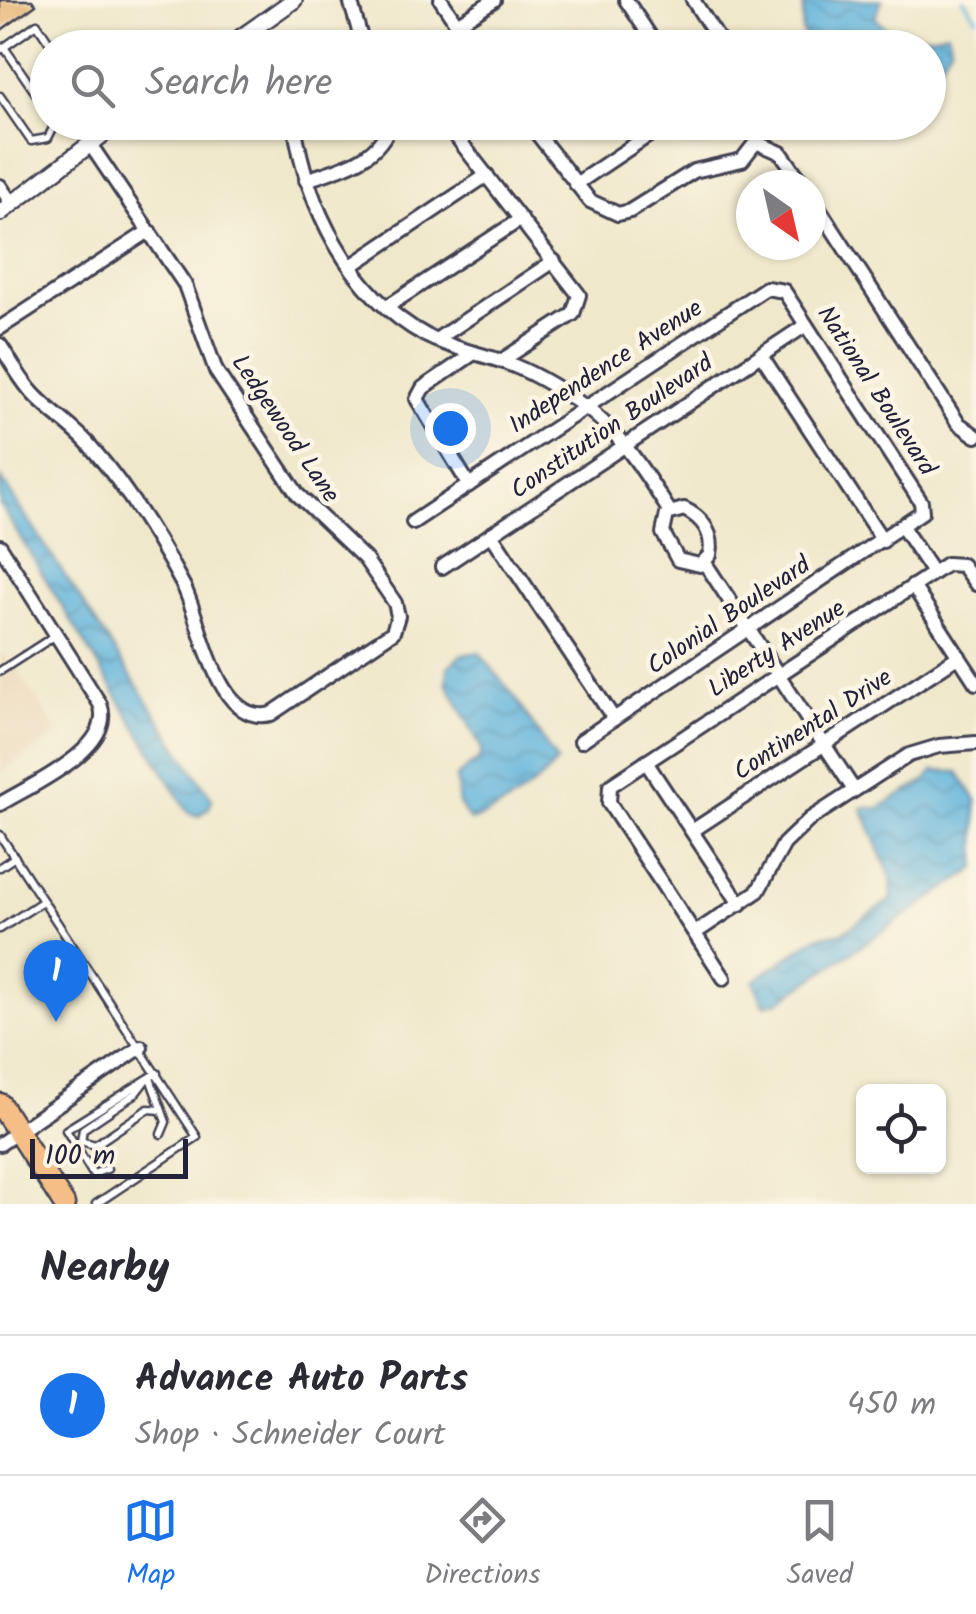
<!DOCTYPE html>
<meta charset="utf-8">
<style>
:root{--surface:#fff;--page:#f2f2f3;--text:#2b2b33;--muted:#7c7c81;--line:#e1e1e2;--accent:#1a73e8}
body{margin:0;font-family:Kalam,sans-serif;background:var(--page);color:var(--text)}
.controls{position:absolute;right:30px;bottom:30px;display:grid;overflow:hidden;border-radius:15px;box-shadow:0 2px 8px #0004}
.controls button{width:90px;height:90px;display:grid;place-items:center;padding:0;border:0;border-bottom:2px solid var(--line);background:var(--surface);color:var(--text);font:50px sans-serif}
.compass{position:absolute;left:736px;top:170px;width:90px;height:90px;border-radius:50%;background:var(--surface);box-shadow:0 2px 8px #0004;rotate:146deg}
.scale{position:absolute;left:30px;bottom:25px;width:158px;box-sizing:border-box;padding-left:10px;border:5px solid #22223b;border-top:0;font-size:28px;line-height:35px;white-space:nowrap;color:#22223b;-webkit-text-stroke:8px #fcf5e5;paint-order:stroke}
.you{position:absolute;left:450px;top:428px;width:35px;height:35px;margin:-25px;border:8px solid #fff;border-radius:50%;background:#1a73e8;box-shadow:0 0 0 15px #1a73e833}
.badge{display:grid;place-items:center;width:65px;height:65px;border-radius:50%;background:var(--accent);color:#fff;font-size:32px;font-weight:700}
.pin{position:absolute;translate:-50% -82px;filter:drop-shadow(0 2px 5px #0008)}
.pin::after{content:'';position:absolute;top:52px;width:35px;height:30px;background:inherit;clip-path:polygon(0 0,100% 0,50% 100%)}
.list{margin:0;padding:0;list-style:none}
h2{display:flex;justify-content:space-between;align-items:center;height:130px;margin:0;padding:0 40px;font-size:42px}
h2 small{font-size:32px;font-weight:400;color:var(--muted)}
.list li{display:grid;grid-template-columns:65px 1fr auto;gap:30px;align-items:center;box-sizing:border-box;height:140px;padding:0 40px;border-top:2px solid var(--line)}
.list b{display:block;font-size:38px;white-space:nowrap}
.list p{margin:0;font-size:32px;white-space:nowrap;color:var(--muted)}
.list em{font-size:32px;font-style:normal;color:var(--muted)}
.icon{flex:none;width:55px;height:55px;fill:none;stroke:currentColor;stroke-width:2;stroke-linecap:round;stroke-linejoin:round}
.map{position:relative;flex:none;width:976px;height:1204px;overflow:hidden}
.search{position:absolute;background:var(--surface);box-shadow:0 2px 8px #0004;left:30px;right:30px;top:30px;height:110px;display:flex;align-items:center;gap:25px;box-sizing:border-box;padding:0 35px;border-radius:55px;color:var(--muted);font-size:38px}
.sheet{height:270px;background:var(--surface)}
nav{display:flex;justify-content:space-around;align-items:center;box-sizing:border-box;height:140px;border-top:2px solid var(--line);background:var(--surface);font-size:28px;color:var(--muted)}
nav a{display:grid;justify-items:center;gap:5px}
nav .on{color:var(--accent)}
.map>svg:first-child{display:block}
.built{fill:#ebd8ba}
.water{fill:url(#water-waves);stroke:#416b8c;stroke-width:2.5}
.lines{fill:none;stroke-linecap:round;stroke-linejoin:round}
.stream{stroke:#60b4dc;stroke-width:4}
.building{fill:#e3af67}
.service-casing{stroke:#414051;stroke-width:11}
.minor-casing{stroke:#414051;stroke-width:18}
.tertiary-casing{stroke:#414051;stroke-width:20}
.primary-casing{stroke:#414051;stroke-width:25}
.service{stroke:#fff;stroke-width:6}
.minor{stroke:#fff;stroke-width:12}
.tertiary{stroke:#fff;stroke-width:15}
.primary{stroke:#f5be86;stroke-width:20}
.labels{text-anchor:middle;dominant-baseline:central;stroke-width:9;stroke-linejoin:round;paint-order:stroke}
.street-label{font-size:25px;fill:#22223b;stroke:#fcf5e5}
</style>
<div class="map">
<svg width="976" height="1204" viewBox="0 0 976 1204">
<defs>
<pattern id="water-waves" width="16" height="10" patternUnits="userSpaceOnUse" patternTransform="scale(2.5)"><rect width="16" height="10" fill="#60b4dc"/><path d="M0 5q4-4 8 0t8 0" fill="none" stroke="#4f92b4"/></pattern>
</defs>
<rect width="100%" height="100%" fill="#fcf5e5"/>
<filter id="ink" filterUnits="userSpaceOnUse"><feTurbulence type="fractalNoise" baseFrequency=".01" numOctaves="2"/><feDisplacementMap in="SourceGraphic" scale="20" xChannelSelector="R" yChannelSelector="G"/><feConvolveMatrix kernelMatrix="1 2 1 2 8 2 1 2 1" color-interpolation-filters="sRGB"/></filter>
<filter id="wash" filterUnits="userSpaceOnUse"><feTurbulence type="fractalNoise" baseFrequency=".0048" numOctaves="4" result="noise"/><feDisplacementMap in="SourceGraphic" scale="40" xChannelSelector="R" yChannelSelector="G"/><feGaussianBlur stdDeviation="2.25" result="paint"/><feColorMatrix in="noise" values="0 0 0 0 0 0 0 0 0 0 0 0 0 0 0 0 0 1.4 0 .05"/><feComposite in="paint" operator="in"/></filter>
<g filter="url(#wash)">
<rect width="100%" height="100%" fill="#efe8cb"/>
<polygon class="built" points="0,652 18,670 58,733 0,774"/>
<g class="water">
<path d="M804 0H882L875 17C891 39 923 39 947 32L951 46 929 82 928 48 810 47 802 31Z"/>
<polygon points="0,477 212,799 209,808 199,816 189,813 0,505"/>
<path d="M479 652 514 696 557 762C536 787 501 811 470 821L459 804 456 777 480 758 482 749 447 683 448 667 461 655Z"/>
<polygon points="933,771 958,772 976,800 976,868 779,1001 764,1005 754,981 817,937 843,932 892,899 891,878 862,808 878,808 925,781"/>
</g>
<g class="lines">
<polyline class="stream" points="964,0 976,18"/>
</g>
<g id="blocks">
<polygon class="building" points="0,0 32,0 36,5 0,31"/>
</g>
</g>
<g filter="url(#ink)">
<use href="#blocks" fill-opacity="0" stroke="#414051" stroke-width="2.5"/>
<g class="lines">
<g class="service-casing">
<g id="service">
<polyline points="4,47 48,111"/>
<polyline points="0,50 37,24 53,48"/>
<polyline points="0,96 31,141 48,138 56,122"/>
<polyline points="0,671 56,635"/>
<polyline points="0,835 197,1137 96,1204"/>
<polyline points="0,867 15,857"/>
<polyline points="0,929 43,901"/>
<polyline points="150,1078 166,1122 161,1134"/>
<polyline points="145,1081 135,1094 83,1129 81,1141 95,1145 148,1109 161,1110"/>
<polyline points="107,1169 93,1174 66,1130 157,1073"/>
</g>
</g>
<g class="minor-casing">
<g id="minor">
<polyline points="350,0 364,48"/>
<polyline points="441,0 473,48"/>
<polyline points="626,0 658,48"/>
<polyline points="693,0 724,48"/>
<polyline points="457,24 494,0"/>
<polyline points="254,28 266,48"/>
<path d="M294 122C306 205 349 293 425 335 450 348 478 353 504 362 533 372 560 389 584 406 622 434 645 473 670 512"/>
<polyline points="445,122 579,295 573,314 501,361"/>
<polyline points="528,122 590,201 618,214 630,211 694,171 742,160 756,142 761,122"/>
<polyline points="756,142 781,153 804,185"/>
<path d="M306 180C341 168 378 161 391 122"/>
<polyline points="576,184 652,133"/>
<polyline points="0,186 12,204"/>
<polyline points="811,196 958,423 976,436"/>
<polyline points="351,266 487,175"/>
<polyline points="388,306 521,219"/>
<polyline points="0,328 149,231"/>
<polyline points="436,340 554,261"/>
<path d="M0 345C10 360 18 376 30 390 47 411 73 425 91 447 126 487 159 540 184 587 201 621 217 728 271 714L393 632 398 616 395 603 365 559 298 495 216 371 185 285 90 144"/>
<polyline points="761,355 883,541"/>
<polyline points="469,485 417,399 423,388 474,353"/>
<path d="M684 509C703 518 714 534 710 555L700 565 678 560 663 533 667 514Z"/>
<polyline points="413,522 766,288 784,291 921,502 922,512 581,741"/>
<polyline points="903,528 933,573"/>
<polyline points="491,534 614,719"/>
<path d="M0 546 100 704C117 748 31 785 0 804"/>
<polyline points="705,563 854,790"/>
<polyline points="442,567 806,325"/>
<polyline points="913,586 976,683"/>
<polyline points="646,762 740,904"/>
<polyline points="692,831 959,656"/>
<polyline points="695,933 758,891 784,844 810,819 909,755 939,746 976,743"/>
<polyline points="724,978 609,803 610,786 947,564 962,565 976,584"/>
<polyline points="0,1144 141,1047"/>
</g>
</g>
<g class="tertiary-casing">
<g id="tertiary">
<polyline points="226,48 294,0"/>
<polyline points="0,213 119,122"/>
</g>
</g>
<g class="primary-casing">
<polyline id="primary" points="0,1104 64,1204"/>
</g>
<use href="#service" class="service"/>
<use href="#minor" class="minor"/>
<use href="#tertiary" class="tertiary"/>
<use href="#primary" class="primary"/>
</g>
</g>
<g class="labels">
<g class="street-label">
<text transform="translate(606 367) rotate(-33)">Independence Avenue</text>
<text transform="translate(876 391) rotate(57)">National Boulevard</text>
<text transform="translate(612 427) rotate(-34)">Constitution Boulevard</text>
<text transform="translate(285 429) rotate(56)">Ledgewood Lane</text>
<text transform="translate(729 616) rotate(-34)">Colonial Boulevard</text>
<text transform="translate(777 649) rotate(-33)">Liberty Avenue</text>
<text transform="translate(813 725) rotate(-33)">Continental Drive</text>
</g>
</g>
</svg>
<div class="controls">
<button><svg class="icon" aria-label="locate" viewBox="0 0 24 24"><circle cx="12" cy="12" r="6"/><path d="M12 2v4M12 18v4M2 12h4M18 12h4"/></svg></button>
</div>
<svg class="compass" viewBox="-18 -18 36 36"><path d="M0-13l5 13h-10z" fill="#e53935"/><path d="M0 13l5-13h-10z" fill="#7c7c81"/></svg>
<div class="scale">100 m</div>
<div class="you"></div>
<div class="pin badge" style="left:56px;top:1022px">1</div>
<div class="search"><svg class="icon" aria-label="search" viewBox="0 0 24 24"><circle cx="10" cy="10" r="6"/><path d="M15 15l6 6"/></svg>Search here</div>
</div>
<section class="sheet">
<h2>Nearby<small></small></h2>
<ul class="list">
<li><span class="badge">1</span><div><b>Advance Auto Parts</b><p>Shop · Schneider Court</p></div><em>450 m</em></li>
</ul>
</section>
<nav>
<a class="on"><svg class="icon" aria-label="map" viewBox="0 0 24 24"><path d="M3 6l6-2 6 2 6-2v14l-6 2-6-2-6 2zM9 4v14M15 6v14"/></svg>Map</a>
<a><svg class="icon" aria-label="directions" viewBox="0 0 24 24"><path d="M12 3l9 9-9 9-9-9zM9 14v-3h6M13 9l2 2-2 2"/></svg>Directions</a>
<a><svg class="icon" aria-label="saved" viewBox="0 0 24 24"><path d="M7 4h10v16l-5-4-5 4z"/></svg>Saved</a>
</nav>
